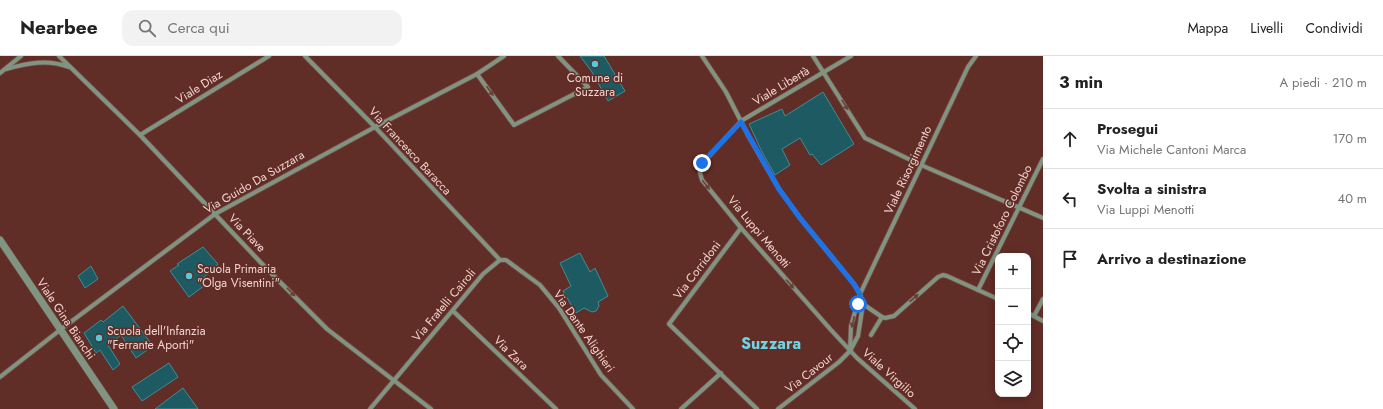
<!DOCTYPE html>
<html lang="it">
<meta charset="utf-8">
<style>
:root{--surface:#fff;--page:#f2f2f2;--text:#222;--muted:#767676;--line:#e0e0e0}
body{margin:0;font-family:Jost,sans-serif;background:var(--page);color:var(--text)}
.controls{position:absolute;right:12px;bottom:12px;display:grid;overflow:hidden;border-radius:8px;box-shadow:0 2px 10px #0003}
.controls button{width:36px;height:36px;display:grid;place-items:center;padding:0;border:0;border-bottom:1px solid var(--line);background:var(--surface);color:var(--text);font:20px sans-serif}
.stop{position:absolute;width:12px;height:12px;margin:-9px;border:3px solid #1a73e8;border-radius:50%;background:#fff}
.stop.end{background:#1a73e8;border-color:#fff;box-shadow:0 1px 4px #0008}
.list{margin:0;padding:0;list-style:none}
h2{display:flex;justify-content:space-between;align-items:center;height:52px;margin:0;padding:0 16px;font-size:17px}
h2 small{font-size:13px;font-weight:400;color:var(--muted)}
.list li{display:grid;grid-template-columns:26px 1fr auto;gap:12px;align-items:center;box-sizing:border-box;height:60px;padding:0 16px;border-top:1px solid var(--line)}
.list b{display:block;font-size:15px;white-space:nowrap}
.list p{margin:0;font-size:13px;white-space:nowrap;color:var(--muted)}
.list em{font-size:13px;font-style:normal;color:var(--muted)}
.icon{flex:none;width:22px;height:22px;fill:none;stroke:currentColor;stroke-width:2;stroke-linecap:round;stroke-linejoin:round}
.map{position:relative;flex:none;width:1043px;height:353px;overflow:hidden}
header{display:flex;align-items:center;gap:24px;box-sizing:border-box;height:56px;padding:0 20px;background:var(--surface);border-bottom:1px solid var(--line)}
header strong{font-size:19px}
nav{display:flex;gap:22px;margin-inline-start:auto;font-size:14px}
.search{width:280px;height:36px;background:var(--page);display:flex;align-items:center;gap:10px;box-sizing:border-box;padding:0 14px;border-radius:12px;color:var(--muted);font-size:15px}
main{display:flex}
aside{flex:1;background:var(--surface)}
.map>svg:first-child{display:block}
.building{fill:#1e5a62;stroke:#3f8d97}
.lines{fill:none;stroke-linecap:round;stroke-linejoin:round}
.minor-casing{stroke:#7b4b45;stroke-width:5.5}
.tertiary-casing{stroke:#7b4b45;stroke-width:8}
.minor{stroke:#809482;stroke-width:4}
.tertiary{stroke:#809482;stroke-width:7}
.oneway{fill:#674239}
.route{stroke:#1a73e8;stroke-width:5}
.poi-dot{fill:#53cbdb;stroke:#612d27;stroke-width:1.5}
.labels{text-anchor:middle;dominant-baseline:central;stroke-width:3;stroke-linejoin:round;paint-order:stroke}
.poi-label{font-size:12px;fill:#f3d2cd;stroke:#612d27;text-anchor:start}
.street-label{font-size:12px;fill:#f3d2cd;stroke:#612d27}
.district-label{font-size:16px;font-weight:bold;fill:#6cd6e4;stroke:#612d27}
</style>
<header>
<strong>Nearbee</strong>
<div class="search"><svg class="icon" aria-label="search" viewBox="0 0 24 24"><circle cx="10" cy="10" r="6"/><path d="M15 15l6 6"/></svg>Cerca qui</div>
<nav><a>Mappa</a><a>Livelli</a><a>Condividi</a></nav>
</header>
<main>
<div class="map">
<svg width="1043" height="353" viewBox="0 0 1043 353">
<rect width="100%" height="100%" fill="#612d27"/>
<g class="building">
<polygon points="580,0 604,0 625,35 608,45 592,16"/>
<polygon points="823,36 854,88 821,109 812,98 810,99 800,82 782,93 790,109 775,119 762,96 749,68 782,53 785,60"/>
<polygon points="203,191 218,208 201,224 205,229 189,241 170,215 179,209 177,208"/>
<polygon points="580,197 590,216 595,212 608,240 598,246 599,250 596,255 592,256 584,252 576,257 563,235 571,230 560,207"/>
<polygon points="91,210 98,223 85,232 78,220"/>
<polygon points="123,250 153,290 136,302 121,279 108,289 120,308 113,314 100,294 96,297 84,277 101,264 103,266"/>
<polygon points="169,307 178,321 142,345 132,331"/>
<polygon points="183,332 198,353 155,353"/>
</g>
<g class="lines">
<g class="minor-casing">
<g id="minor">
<polyline points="59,0 140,79 265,211 327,273 431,353"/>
<polyline points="305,0 375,71 500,204"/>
<polyline points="504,0 477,18 514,69 588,31 558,0"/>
<polyline points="702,0 726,36 749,81 779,133 800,162 854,228 860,238 863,248 858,280 850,295 839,306 778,353"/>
<polyline points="813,0 865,82 921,109 1043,162"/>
<polyline points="851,0 741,65 703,107 700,117 702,124 741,172 831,274 857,302 915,353"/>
<path d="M6 13C28 7 47 3 69 11"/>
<polyline points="0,17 21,0"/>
<polyline points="140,79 269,0"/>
<polyline points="741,172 669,268 757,353"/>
<polyline points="978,234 1043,103"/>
<polyline points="863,248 882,261"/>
<polyline points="453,255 556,353"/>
<polyline points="1028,257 1043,265"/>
<polyline points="1034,260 1043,243"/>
<polyline points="882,261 885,262 894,260 938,221 943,219 947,220 998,243"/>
<polyline points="871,279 882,261"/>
<polyline points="850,295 851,270 860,238 968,11 976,0"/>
<polyline points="0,321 60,274 215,158 375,71 477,18"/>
<polyline points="370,353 483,218 500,204 506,204 540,229 559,252 601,319 633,353"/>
<polyline points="681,353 721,317"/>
</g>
</g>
<g class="tertiary-casing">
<polyline id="tertiary" points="0,184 114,353"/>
</g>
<use href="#minor" class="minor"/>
<use href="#tertiary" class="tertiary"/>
</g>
<defs><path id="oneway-solid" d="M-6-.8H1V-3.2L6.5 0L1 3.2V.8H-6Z"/></defs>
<g class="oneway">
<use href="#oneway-solid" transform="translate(490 35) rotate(54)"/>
<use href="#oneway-solid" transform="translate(845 49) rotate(58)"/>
<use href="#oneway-solid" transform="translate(706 129) rotate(52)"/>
<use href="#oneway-solid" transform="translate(790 228) rotate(49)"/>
<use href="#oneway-solid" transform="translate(291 236) rotate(45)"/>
<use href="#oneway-solid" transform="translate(914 242) rotate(-41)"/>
<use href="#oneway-solid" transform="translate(853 266) rotate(103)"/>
</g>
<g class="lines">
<polyline class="route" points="702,107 741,66 779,133 800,162 854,228 860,238 858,248"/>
</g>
<g class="poi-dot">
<circle cx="595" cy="8" r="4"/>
<circle cx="189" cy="220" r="4"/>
<circle cx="99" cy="282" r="4"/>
</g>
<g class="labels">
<g class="poi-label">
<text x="595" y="22" text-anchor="middle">Comune di<tspan x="595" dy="14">Suzzara</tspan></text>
<text x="197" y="213">Scuola Primaria<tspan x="197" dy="14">"Olga Visentini"</tspan></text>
<text x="107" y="275">Scuola dell'Infanzia<tspan x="107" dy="14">"Ferrante Aporti"</tspan></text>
</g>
<g class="street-label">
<text transform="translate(781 30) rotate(-31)">Viale Libertà</text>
<text transform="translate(199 31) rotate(-32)">Viale Diaz</text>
<text transform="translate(410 95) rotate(47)">Via Francesco Baracca</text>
<text transform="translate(908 114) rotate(-65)">Viale Risorgimento</text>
<text transform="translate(254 126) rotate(-30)">Via Guido Da Suzzara</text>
<text transform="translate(1002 164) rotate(-64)">Via Cristoforo Colombo</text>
<text transform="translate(759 176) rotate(50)">Via Luppi Menotti</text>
<text transform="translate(247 177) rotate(46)">Via Piave</text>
<text transform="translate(697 214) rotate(-53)">Via Corridoni</text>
<text transform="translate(444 249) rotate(-50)">Via Fratelli Cairoli</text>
<text transform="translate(66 263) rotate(56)">Viale Gina Bianchi</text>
<text transform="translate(584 275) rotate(55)">Via Dante Alighieri</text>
<text transform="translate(511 297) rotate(44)">Via Zara</text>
<text transform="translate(809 317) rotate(-38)">Via Cavour</text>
<text transform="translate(889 317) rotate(42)">Viale Virgilio</text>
</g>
<g class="district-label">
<text x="771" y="287">Suzzara</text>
</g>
</g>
</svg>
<div class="controls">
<button>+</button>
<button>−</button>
<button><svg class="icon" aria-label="locate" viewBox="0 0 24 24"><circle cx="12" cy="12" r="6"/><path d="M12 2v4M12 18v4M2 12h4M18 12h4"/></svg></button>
<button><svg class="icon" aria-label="layers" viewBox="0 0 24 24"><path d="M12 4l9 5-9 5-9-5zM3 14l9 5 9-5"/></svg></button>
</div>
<div class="stop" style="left:858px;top:248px"></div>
<div class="stop end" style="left:702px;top:107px"></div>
</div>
<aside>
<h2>3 min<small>A piedi · 210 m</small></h2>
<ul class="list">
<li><svg class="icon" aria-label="ahead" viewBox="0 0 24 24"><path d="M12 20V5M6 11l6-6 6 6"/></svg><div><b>Prosegui</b><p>Via Michele Cantoni Marca</p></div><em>170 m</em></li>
<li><svg class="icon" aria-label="left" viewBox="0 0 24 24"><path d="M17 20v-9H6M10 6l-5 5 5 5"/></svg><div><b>Svolta a sinistra</b><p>Via Luppi Menotti</p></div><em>40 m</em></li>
<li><svg class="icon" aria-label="arrive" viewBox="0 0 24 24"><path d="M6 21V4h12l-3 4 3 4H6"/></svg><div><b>Arrivo a destinazione</b></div></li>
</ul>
</aside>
</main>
